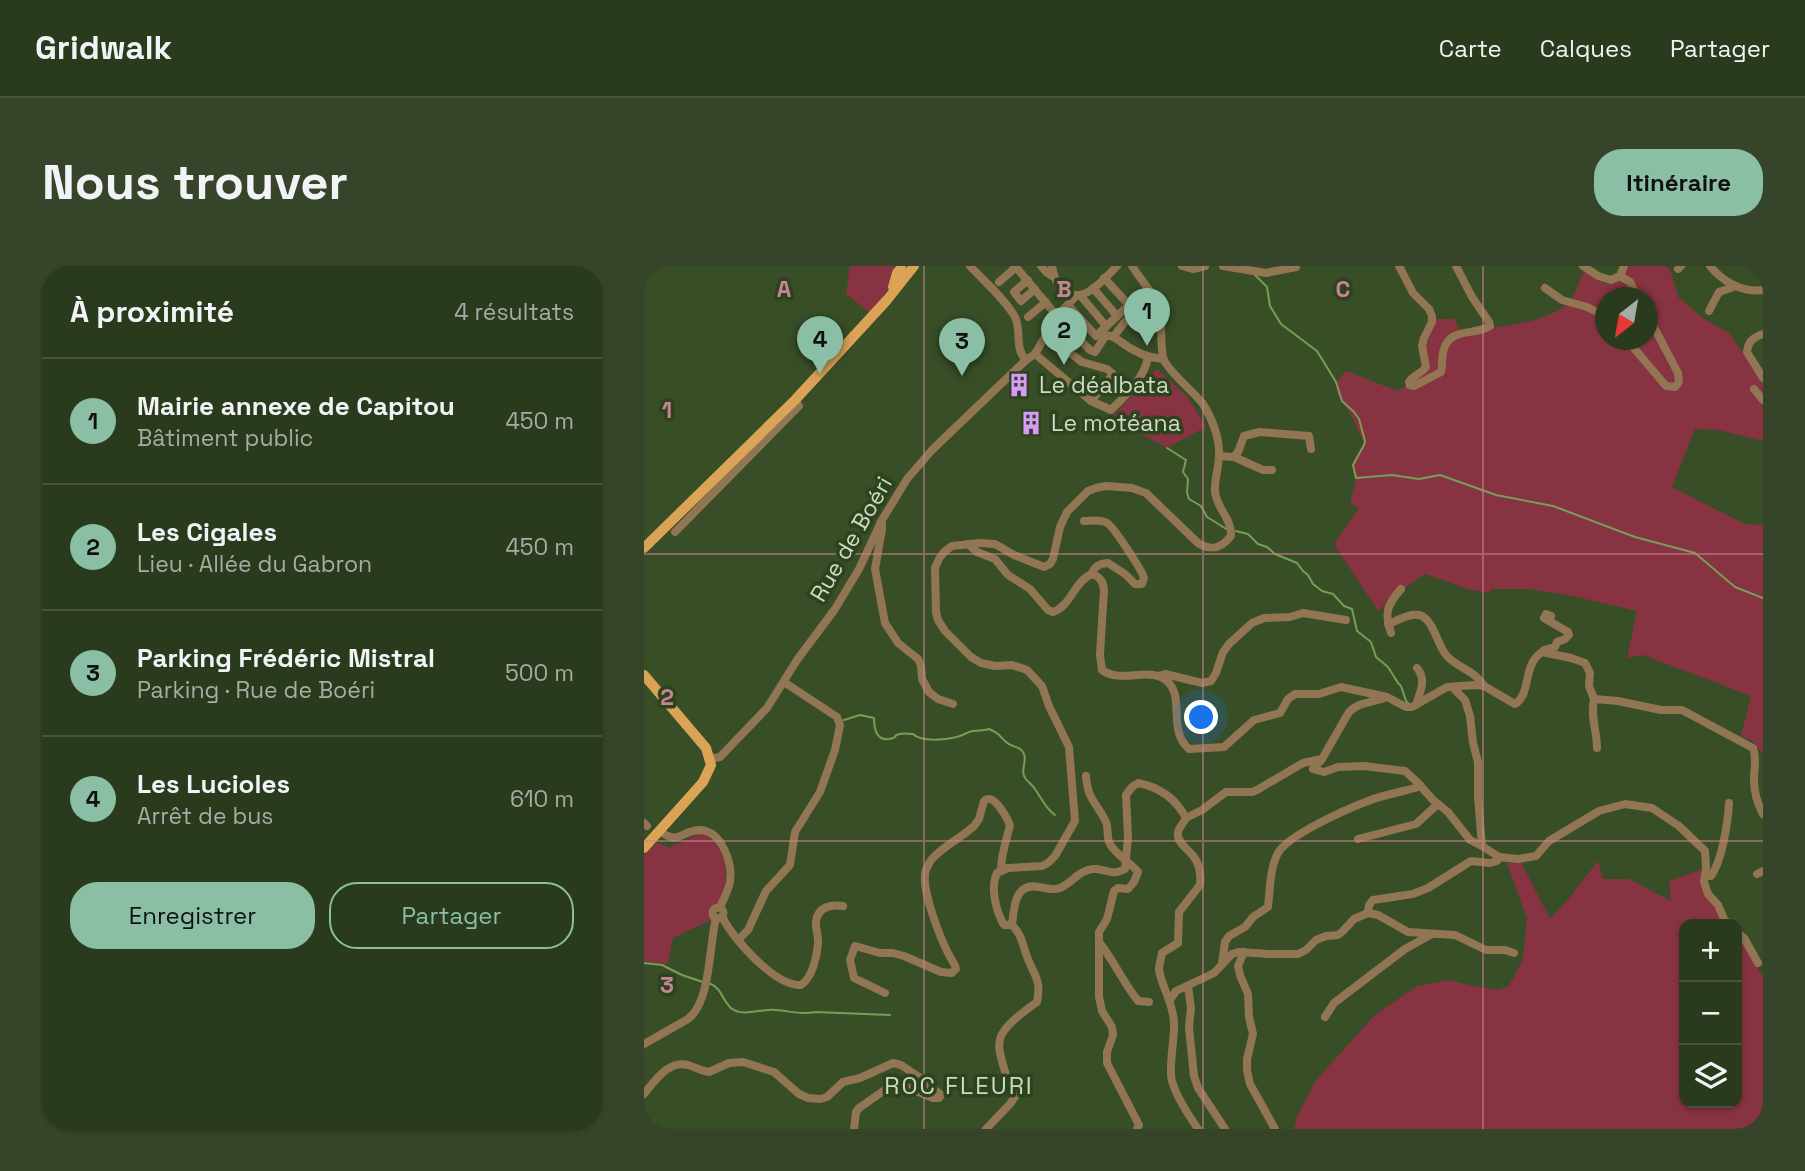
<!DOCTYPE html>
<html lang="fr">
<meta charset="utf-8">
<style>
:root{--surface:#2a3a1d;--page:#36452a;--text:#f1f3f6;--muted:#a5ada4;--line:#46543b;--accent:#8abfa5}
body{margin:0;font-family:"Space Grotesk",sans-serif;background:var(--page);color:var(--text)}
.controls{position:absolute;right:21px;bottom:21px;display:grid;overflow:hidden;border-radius:14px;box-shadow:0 2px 5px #0004}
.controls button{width:63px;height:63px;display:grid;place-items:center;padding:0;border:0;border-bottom:2px solid var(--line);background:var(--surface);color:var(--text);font:35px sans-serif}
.compass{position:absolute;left:951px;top:21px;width:63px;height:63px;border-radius:50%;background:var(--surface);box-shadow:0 2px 5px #0004;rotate:211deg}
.you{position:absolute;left:558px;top:452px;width:24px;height:24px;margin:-18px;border:5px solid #fff;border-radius:50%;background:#1a73e8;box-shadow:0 0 0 10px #1a73e833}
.badge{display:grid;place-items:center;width:46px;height:46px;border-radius:50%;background:var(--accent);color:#111;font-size:23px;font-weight:700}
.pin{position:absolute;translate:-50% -58px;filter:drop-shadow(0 2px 4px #0008)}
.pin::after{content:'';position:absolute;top:37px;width:24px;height:21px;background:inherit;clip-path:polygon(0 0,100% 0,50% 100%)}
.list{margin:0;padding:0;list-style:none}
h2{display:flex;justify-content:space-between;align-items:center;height:91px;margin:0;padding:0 28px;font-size:30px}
h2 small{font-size:23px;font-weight:400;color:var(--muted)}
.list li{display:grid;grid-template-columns:46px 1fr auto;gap:21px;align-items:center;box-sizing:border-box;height:126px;padding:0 28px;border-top:2px solid var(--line)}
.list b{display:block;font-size:26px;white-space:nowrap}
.list p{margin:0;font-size:23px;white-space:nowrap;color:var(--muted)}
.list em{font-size:23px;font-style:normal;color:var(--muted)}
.actions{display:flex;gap:14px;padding:21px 28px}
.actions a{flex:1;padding:16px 0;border:2px solid var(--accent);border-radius:28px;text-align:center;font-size:24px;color:var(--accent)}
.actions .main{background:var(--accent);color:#111}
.icon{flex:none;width:38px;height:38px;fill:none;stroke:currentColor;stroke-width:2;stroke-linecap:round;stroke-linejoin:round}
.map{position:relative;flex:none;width:1119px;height:863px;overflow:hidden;border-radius:28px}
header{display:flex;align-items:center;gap:42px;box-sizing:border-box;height:98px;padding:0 35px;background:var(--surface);border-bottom:2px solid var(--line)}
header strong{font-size:33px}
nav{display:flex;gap:38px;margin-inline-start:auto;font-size:24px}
.intro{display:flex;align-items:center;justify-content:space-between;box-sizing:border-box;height:168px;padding:0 42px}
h1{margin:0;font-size:49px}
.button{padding:18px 32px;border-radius:28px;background:var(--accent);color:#111;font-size:24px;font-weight:700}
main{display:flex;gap:42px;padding:0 42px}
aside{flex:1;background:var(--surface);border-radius:28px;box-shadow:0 2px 5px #0004}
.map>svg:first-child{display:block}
.green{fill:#873341;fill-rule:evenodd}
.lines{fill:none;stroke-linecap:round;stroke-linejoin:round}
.stream{stroke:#779e55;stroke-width:2}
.minor{stroke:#927653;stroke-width:8}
.major{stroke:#daa356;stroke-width:10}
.grid{fill:none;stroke:#c88395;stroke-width:2;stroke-opacity:0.55}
.labels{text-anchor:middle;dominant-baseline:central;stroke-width:7;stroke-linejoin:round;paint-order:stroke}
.poi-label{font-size:23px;fill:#ccdac4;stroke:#2d431d;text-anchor:start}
.street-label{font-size:23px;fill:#ccdac4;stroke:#2d431d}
.neighbourhood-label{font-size:24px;letter-spacing:2px;fill:#ccdac4;stroke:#2d431d}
.grid-label{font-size:23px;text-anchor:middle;font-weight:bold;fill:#c88395;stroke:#2d431d;stroke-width:7;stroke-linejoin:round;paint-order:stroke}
</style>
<header>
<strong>Gridwalk</strong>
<nav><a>Carte</a><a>Calques</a><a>Partager</a></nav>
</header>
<div class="intro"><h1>Nous trouver</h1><a class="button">Itinéraire</a></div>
<main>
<aside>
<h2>À proximité<small>4 résultats</small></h2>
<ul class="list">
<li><span class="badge">1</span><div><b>Mairie annexe de Capitou</b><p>Bâtiment public</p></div><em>450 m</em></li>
<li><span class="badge">2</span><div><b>Les Cigales</b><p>Lieu · Allée du Gabron</p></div><em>450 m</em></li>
<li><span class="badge">3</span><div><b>Parking Frédéric Mistral</b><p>Parking · Rue de Boéri</p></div><em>500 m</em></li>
<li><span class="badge">4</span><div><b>Les Lucioles</b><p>Arrêt de bus</p></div><em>610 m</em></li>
</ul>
<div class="actions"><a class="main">Enregistrer</a><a>Partager</a></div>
</aside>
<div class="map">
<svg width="1119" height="863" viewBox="0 0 1119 863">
<rect width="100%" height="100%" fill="#384e27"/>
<g class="green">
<path d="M206 0H250C250 19 238 33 226 47L202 28Z"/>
<path d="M979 0H1022L1026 4 1035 32 1059 52 1086 68 1110 103 1119 108V175L1074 164 1051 163 1028 221 1101 258 1119 259V485H1116L1109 475 1097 470 1107 430 999 389 983 392 993 345 928 330 886 323H847L846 327 824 323 781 308 757 324 734 345 690 278 715 242 706 237 712 214 708 201 711 192 720 177C715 166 710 154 704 144 696 134 694 131 691 117L702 105 754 125 784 104 782 80 792 53H811L816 65C846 62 900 58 922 39 931 32 935 15 940 5L951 13 963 18 976 10ZM961 32H1003V74H961Z"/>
<polygon points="513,103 540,128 543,130 562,161 523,182 470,153 469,150 502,114 501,109 507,108"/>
<path d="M56 567C75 573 85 598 81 617 79 630 72 642 67 654L29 672 23 699 0 695V589L13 577 27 582 29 579C39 578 47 571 56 567Z"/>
<polygon points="954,595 959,613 985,613 1027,635 1025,615 1059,603 1058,615 1082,658 1040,658 1040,837 1093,837 1093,668 1100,674 1117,709 1119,708 1119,863 650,863 653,850 672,814 731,749 773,720 805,714 834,721 854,724 865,720 879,693 883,653 863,597 877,596 906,653 922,636"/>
</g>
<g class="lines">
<g class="stream">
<polyline points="611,9 623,21 626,40 637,58 673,85 692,116 698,135 710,146 715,153 721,175 720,179 709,199 712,212 748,209 775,213 796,209 852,229 909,240 991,271 1051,287 1091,321 1119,332"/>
<polyline points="523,182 542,194 539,206 544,213 543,227 545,233 557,240 563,251 584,264"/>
<polyline points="592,265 604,268 614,278 623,281 631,288 653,297 659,305 664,309 669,318 678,325 689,328 700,340 708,343 713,365 727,376 732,391 744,401 754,417 757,420 762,435 765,438"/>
<path d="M200 454 216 449 230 452C230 462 232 475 245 473 256 471 247 470 256 468 260 467 265 468 269 468 277 476 301 474 313 471 318 470 323 466 329 465 335 464 339 465 345 463 357 468 354 469 362 476 368 482 376 479 380 488 383 495 377 503 380 510 382 515 388 518 391 523 398 533 401 542 411 549"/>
<polyline points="0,697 18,699 38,709 59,716"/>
<path d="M65 717C79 723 77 733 87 742 99 752 118 742 132 744 147 745 156 749 171 746L246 749"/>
</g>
<g class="minor">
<path d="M326 0C341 16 360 32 371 51 378 66 370 82 382 94"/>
<path d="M371 0 413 50 446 84 451 86 462 69C470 70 471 72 477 76 490 86 504 92 519 93"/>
<polyline points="397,0 402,6 410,11"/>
<path d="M408 0C410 10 412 19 421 25 439 40 461 12 473 0"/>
<path d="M488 0C496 13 513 31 516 46 518 58 516 85 520 94 525 106 549 125 559 138 568 152 576 173 575 189 575 201 570 214 571 226 573 243 588 253 587 270 577 283 567 285 554 277L502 227 488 222 462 220 452 222 444 225 423 246 416 261 409 293 406 298 400 301 370 289 351 278 336 277 308 280 300 286 295 293 291 302 292 346 294 354 301 365 327 391 337 397 351 400 368 399 383 404 398 420 405 440 425 481 431 555 411 590 404 597 398 600 364 602 353 607C346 622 352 645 360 659H368C370 641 371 616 395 621 402 622 409 625 416 622 428 617 435 604 449 603 463 602 465 611 481 603L484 571 482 529 488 521 494 517C515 521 532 533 542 552"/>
<polyline points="538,0 549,3 561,0"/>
<polyline points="579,0 622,7 652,1"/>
<path d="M755 0 769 27 785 43 788 50V56L780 72 778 80 782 101C777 108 769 109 765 116L766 119"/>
<polyline points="939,0 954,10 967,14 976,10 980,0"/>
<path d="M1066 0C1079 16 1099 27 1119 24"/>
<polyline points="1034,3 1037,0"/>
<polyline points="976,10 986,16 994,32"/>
<polyline points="460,12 485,39"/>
<polyline points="384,14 370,26 377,35 391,23"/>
<polyline points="355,16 372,1"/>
<polyline points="449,22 473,50"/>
<polyline points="901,22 918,34 943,41 961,50"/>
<polyline points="436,29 462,60"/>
<polyline points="424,39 452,70 485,39 489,37 499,39"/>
<polyline points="1065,45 1075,26 1092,20"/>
<polyline points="384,51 402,36"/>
<path d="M1119 68C1109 72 1104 75 1103 86L1119 112"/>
<polyline points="470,70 480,57 509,31"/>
<polyline points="983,74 1022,120 1031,121 1035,116 1034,107 1003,48"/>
<polyline points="425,86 438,96 463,103 469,108 447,135"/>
<path d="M391 88 447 135 467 144C483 128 499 114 504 92"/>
<path d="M766 119 770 120 797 106C799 99 797 90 800 83 807 61 830 70 846 60L845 56 828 31 812 0"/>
<polyline points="1110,123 1119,134"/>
<polyline points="575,190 590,191 594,186 600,170 616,166 665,170 667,183"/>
<polyline points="590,191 619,204 628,204"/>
<path d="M440 255C447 255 456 253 463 257 469 260 498 304 500 312L498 318H491L481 308 464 297C456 297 450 301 448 308"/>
<polyline points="236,257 238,258 238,263 231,303 241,357 254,377 274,393 277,399 278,413 285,426 294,433 309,438"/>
<polyline points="31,266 151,144 155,140 151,134"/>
<path d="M324 278 333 286 351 293 364 309 386 323 404 344 409 346C428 339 430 315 448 308 456 311 459 315 460 324L456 389 458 404C478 419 508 398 525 417 540 434 524 465 545 483L580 481 610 454 636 447 644 433 651 428H675L697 421 743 431 762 441H768L803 421 831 419 840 420 871 438C888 427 878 399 898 386L927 392 941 397 946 407 945 420 950 433"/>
<path d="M744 358C753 355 765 347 775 349 789 352 793 378 802 389 813 402 832 405 840 420"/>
<path d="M747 367C740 347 743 339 757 323"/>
<polyline points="900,384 911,381 913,376 921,373 925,369 924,366 900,352 902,348 907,350"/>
<polyline points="514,410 521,408 558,417 567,415 572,407 579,386 585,378 608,357 620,352 646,351 659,347 702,354"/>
<polyline points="808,421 821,434 826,450 829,477 834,496 834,531 838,580"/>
<path d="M950 433 974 435 1017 444H1038L1109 482C1113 492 1110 502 1110 513 1110 525 1113 537 1119 548"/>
<path d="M950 433C946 451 953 464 953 482"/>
<path d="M772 439C776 426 783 414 773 402"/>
<polyline points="66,493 76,491 123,442 153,394 191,343 215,303 238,254 263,213 288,184 382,94 391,88 413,50 432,30"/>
<polyline points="678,493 669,503 680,506 694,501 720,500 761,505 773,516 789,534 804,546 826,574 838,580 855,591"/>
<path d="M442 510C444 535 452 535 462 556 465 563 462 571 466 578 472 589 486 596 494 606L490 616 484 623 474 622 470 625 463 653 455 666V731L458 745 468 761 469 769 463 786V797L495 859 493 863"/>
<path d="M542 552C540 557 534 562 534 567 532 576 545 584 550 591 556 599 557 609 556 619L535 646 534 677 518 687C517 692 515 699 515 704 518 721 529 737 530 756 531 773 524 801 528 815 533 832 544 848 554 863"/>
<path d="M542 552 558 544 582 526H608L613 524 659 497 678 493 705 446C715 436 727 437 740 432"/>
<polyline points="0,557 3,560"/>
<path d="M16 565C34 580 38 564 56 564 78 565 89 598 86 616 84 625 79 634 76 642"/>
<polyline points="714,573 772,558 794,538"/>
<polyline points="1113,608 1119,605"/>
<path d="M1061 610H1067C1078 595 1084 556 1085 537"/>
<circle cx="74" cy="647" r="5.5"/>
<polyline points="724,647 725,639 729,634 769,628 784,622 827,595 846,597 853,595 855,591 874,593 892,590 905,575 955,545 981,538 1008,542 1035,560 1061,585 1062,602 1060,616 1064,628 1074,639 1080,653 1085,658"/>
<path d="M78 651C90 673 130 720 157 719 168 712 173 691 174 678 175 670 171 663 172 655 174 641 187 638 199 640"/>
<polyline points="1093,666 1100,672 1114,697"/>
<polyline points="95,673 104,664 122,625 146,599 151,566 176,526 191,484 196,459 193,451 140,416"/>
<path d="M455 676C470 695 479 716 494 735L505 736"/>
<polyline points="600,686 594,700 596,709 604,728 605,751 609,768 603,793 603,804 606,818 631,863"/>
<path d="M578 698 581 676 585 670 601 661 609 651 624 641C626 624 626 601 634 587 644 569 703 543 724 535 741 528 760 526 777 520"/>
<polyline points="544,720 547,742 545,761 550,810 554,822 581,863"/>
<path d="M241 727 210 712 206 694 211 680 236 687H249L260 690 297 706 308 707 312 703C311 697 308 695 305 689 296 672 279 627 281 609 281 604 284 599 287 594 299 580 317 572 330 560L335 553 340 535C341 534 343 533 345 533 352 532 364 553 366 560 362 575 357 588 357 604"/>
<polyline points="526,734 532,725 570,707 588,688 594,686 625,688 654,688 662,684 672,674 682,670 694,669 699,665 710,653 724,647 734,649 764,666 811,669 842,684 861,684 870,687"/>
<polyline points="681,751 690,737 761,683 788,668"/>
<path d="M0 778 44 753C67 736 65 679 72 652"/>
<path d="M0 828C11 815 24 794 44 799 51 801 57 805 65 806L85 797 99 796 130 806 155 828 164 832 176 833 183 831 199 816 216 812 249 797 257 799 278 813 297 829"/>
<polyline points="210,863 212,846 215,842 245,821 252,820 260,820 289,832 295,832 297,829"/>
<path d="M342 863 366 838 372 829C369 821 365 816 362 809 359 798 352 781 357 770 362 758 383 743 393 736 398 713 389 708 382 688 378 676 377 668 368 659"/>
</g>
<g class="major">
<polyline points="249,21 253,7 257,2"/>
<polyline points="0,282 151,134 243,34 270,0"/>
<polyline points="0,409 62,482 67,499 59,516 0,582"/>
</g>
</g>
<path class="grid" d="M280 0V863M559 0V863M839 0V863M0 288H1119M0 575H1119"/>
<defs>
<g id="building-bare" transform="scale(1.89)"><path d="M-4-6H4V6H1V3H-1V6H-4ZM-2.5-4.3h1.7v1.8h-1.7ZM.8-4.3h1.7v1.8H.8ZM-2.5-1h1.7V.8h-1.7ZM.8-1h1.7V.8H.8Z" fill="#d89af8" stroke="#2d431d" stroke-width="2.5" paint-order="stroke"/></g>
</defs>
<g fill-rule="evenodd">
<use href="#building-bare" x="375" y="119"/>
<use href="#building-bare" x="387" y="157"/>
</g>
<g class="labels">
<g class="poi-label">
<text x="395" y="119">Le déalbata</text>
<text x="407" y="157">Le motéana</text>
</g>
<g class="street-label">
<text transform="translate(207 273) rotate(-60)">Rue de Boéri</text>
</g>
<g class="neighbourhood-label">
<text x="315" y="819">ROC FLEURI</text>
</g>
</g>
<g class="grid-label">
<text x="140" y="31">A</text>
<text x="420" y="31">B</text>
<text x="699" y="31">C</text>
<text x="23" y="152">1</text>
<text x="23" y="439">2</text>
<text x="23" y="727">3</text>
</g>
</svg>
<div class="controls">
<button>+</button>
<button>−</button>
<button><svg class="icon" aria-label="layers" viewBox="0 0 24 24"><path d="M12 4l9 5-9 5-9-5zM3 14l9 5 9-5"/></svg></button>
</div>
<svg class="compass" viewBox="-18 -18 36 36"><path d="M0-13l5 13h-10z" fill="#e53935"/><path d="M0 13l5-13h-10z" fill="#a5ada4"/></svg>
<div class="you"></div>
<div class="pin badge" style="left:503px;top:80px">1</div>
<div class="pin badge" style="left:420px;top:99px">2</div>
<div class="pin badge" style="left:318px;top:110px">3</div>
<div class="pin badge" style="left:176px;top:108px">4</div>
</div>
</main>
